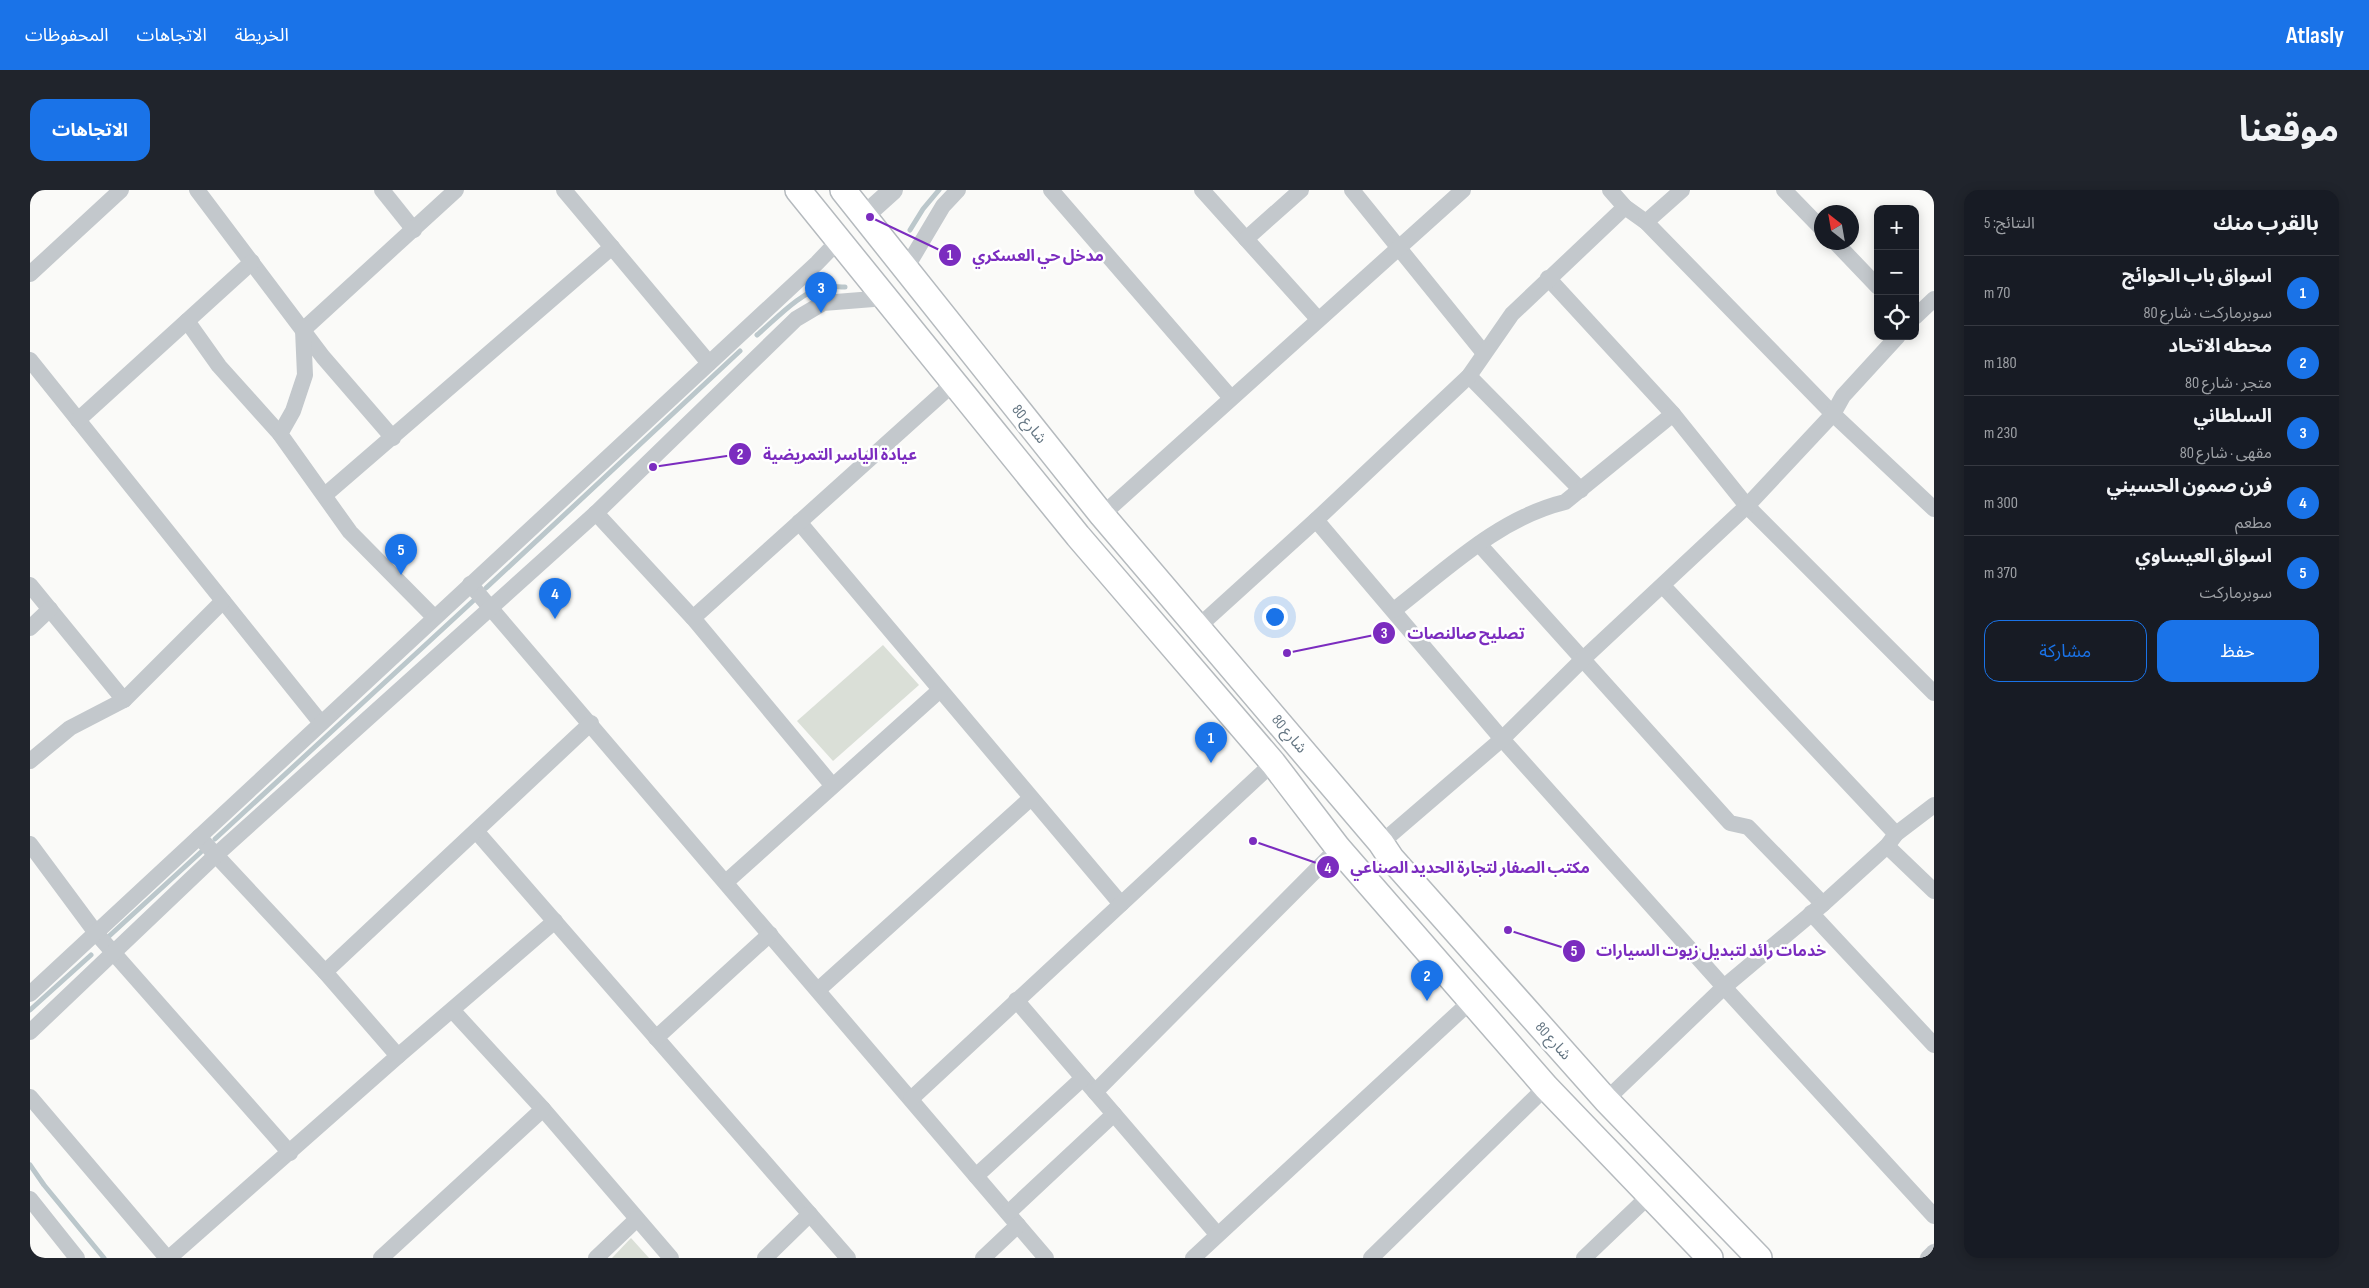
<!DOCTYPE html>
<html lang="ar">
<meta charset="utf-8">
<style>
:root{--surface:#171b24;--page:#20242c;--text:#f1f3f6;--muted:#9ea1a6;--line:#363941;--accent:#1a73e8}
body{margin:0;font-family:"Sofia Sans Condensed","Noto Sans Arabic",sans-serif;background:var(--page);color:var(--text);direction:rtl}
.controls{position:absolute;right:15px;top:15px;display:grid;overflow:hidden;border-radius:10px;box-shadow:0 2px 12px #0003}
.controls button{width:45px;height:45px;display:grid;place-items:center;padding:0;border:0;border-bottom:1px solid var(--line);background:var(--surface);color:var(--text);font:25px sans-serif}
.compass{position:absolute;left:1784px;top:15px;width:45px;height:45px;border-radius:50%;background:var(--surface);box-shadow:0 2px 12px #0003;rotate:329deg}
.you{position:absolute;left:1244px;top:426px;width:18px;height:18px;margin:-12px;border:4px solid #fff;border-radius:50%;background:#1a73e8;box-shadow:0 0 0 8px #1a73e833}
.badge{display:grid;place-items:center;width:32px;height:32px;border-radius:50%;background:var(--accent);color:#fff;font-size:16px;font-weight:700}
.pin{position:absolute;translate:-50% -41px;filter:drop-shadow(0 1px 2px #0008)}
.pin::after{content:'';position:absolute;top:26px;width:18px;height:15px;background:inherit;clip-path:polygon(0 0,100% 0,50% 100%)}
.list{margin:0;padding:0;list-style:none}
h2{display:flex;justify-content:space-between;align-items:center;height:65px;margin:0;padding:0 20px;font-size:21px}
h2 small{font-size:16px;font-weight:400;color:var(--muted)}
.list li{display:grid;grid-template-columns:32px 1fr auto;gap:15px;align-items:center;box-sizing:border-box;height:70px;padding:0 20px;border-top:1px solid var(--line)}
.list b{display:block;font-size:19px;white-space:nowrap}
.list p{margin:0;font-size:16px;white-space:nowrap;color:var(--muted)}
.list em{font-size:16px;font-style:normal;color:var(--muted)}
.actions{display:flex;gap:10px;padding:15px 20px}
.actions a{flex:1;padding:11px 0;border:1px solid var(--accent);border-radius:15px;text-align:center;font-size:18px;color:var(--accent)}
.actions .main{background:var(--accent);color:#fff}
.icon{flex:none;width:28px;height:28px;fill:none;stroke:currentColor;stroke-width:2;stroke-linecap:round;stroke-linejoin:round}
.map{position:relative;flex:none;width:1904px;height:1068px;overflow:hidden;direction:ltr;border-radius:15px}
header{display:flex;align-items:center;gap:30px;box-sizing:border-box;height:70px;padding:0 25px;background:var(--accent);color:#fff}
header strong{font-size:24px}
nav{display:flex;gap:28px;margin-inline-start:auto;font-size:18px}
.intro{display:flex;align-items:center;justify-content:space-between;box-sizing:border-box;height:120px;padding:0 30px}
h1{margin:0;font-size:35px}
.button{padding:12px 22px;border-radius:15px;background:var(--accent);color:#fff;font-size:18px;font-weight:700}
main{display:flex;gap:30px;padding:0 30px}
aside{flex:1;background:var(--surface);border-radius:15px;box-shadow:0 2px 12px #0003}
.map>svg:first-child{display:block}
.green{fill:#dadfd7}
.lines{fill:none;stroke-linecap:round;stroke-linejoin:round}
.stream{stroke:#bbc7cb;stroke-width:5}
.primary-casing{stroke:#b5babe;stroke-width:28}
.minor{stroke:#c3c8cc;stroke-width:16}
.tertiary{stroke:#c3c8cc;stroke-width:20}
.primary{stroke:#fff;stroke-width:25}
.labels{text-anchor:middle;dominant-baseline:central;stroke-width:5;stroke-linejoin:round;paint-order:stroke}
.street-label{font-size:15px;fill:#657683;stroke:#fff}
.leader{fill:none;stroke:#7b2cbf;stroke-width:2}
.callout-dot{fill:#7b2cbf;stroke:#fff;stroke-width:2}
.mark-label{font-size:15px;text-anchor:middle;font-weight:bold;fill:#fff}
.callout-label{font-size:16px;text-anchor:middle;font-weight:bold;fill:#7b2cbf;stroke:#fff;stroke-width:5;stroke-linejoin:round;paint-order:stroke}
</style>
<header>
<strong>Atlasly</strong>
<nav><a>الخريطة</a><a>الاتجاهات</a><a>المحفوظات</a></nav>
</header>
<div class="intro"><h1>موقعنا</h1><a class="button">الاتجاهات</a></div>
<main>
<aside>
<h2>بالقرب منك<small>النتائج: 5</small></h2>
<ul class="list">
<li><span class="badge">1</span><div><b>اسواق باب الحوائج</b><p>سوبرماركت · شارع 80</p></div><em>70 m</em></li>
<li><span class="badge">2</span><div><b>محطه الاتحاد</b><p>متجر · شارع 80</p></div><em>180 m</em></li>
<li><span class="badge">3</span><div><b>السلطاني</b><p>مقهى · شارع 80</p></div><em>230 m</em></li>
<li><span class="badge">4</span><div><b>فرن صمون الحسيني</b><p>مطعم</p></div><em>300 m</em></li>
<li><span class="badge">5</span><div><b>اسواق العيساوي</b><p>سوبرماركت</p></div><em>370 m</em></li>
</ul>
<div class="actions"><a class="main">حفظ</a><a>مشاركة</a></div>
</aside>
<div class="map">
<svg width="1904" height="1068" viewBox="0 0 1904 1068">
<rect width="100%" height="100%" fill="#fafaf8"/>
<g class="green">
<polygon points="853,455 889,495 803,571 767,531"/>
<polygon points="601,1048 619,1068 582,1068"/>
</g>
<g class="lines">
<g class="stream">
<polyline points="880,40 893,19 909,0"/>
<path d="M727 145C745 130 771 101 795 97 801 96 808 97 815 97"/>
<polyline points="456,398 710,161"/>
<polyline points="185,649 443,411"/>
<polyline points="77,748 171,662"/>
<polyline points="0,820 61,765"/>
<polyline points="0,975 14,995 74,1068"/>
</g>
<g class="primary-casing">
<g id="primary">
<polyline points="768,0 1048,346 1243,573 1308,658 1516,897 1680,1068"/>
<polyline points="813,0 1072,325 1351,653 1361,668 1576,910 1729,1068"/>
</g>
</g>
<g class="minor">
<polyline points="167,0 293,167 363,248"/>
<polyline points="352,0 384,40"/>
<polyline points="534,0 679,173"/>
<polyline points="1021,0 1201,208"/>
<polyline points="1172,0 1288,129"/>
<polyline points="1322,0 1453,162"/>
<polyline points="1580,0 1595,17 1616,32 1803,224 1904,319"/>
<polyline points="1754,0 1792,39"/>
<polyline points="1616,32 1652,0"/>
<polyline points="1216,49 1271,0"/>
<polyline points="1805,52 1848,97"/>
<polyline points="875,80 913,16 928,0"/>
<polyline points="0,84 91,0"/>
<polyline points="1518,88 1643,224 1717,316 1904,503"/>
<polyline points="1885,127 1904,109"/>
<polyline points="157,131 189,176 250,244"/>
<polyline points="0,170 291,533"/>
<polyline points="1439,186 1551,300"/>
<polyline points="48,230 222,72"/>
<polyline points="295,305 582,57"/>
<polyline points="566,323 663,428 802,595"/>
<polyline points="1072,325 1433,0"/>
<polyline points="1286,330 1472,549 1694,797 1904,1026"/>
<polyline points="769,332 1091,714"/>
<polyline points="1449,354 1700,633 1718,637 1793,714"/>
<polyline points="440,394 1016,1068"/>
<polyline points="0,395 94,510"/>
<polyline points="1633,396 1866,644"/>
<path d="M1364 420C1417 379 1469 328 1535 312L1643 224"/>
<polyline points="404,427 320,342 250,244 263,221 275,185 273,140 426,0"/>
<polyline points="663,428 925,192"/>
<polyline points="1168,437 1286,330 1439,186 1482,124 1595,17"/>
<polyline points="0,438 20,419"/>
<polyline points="0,571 40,538 94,510 193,411"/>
<polyline points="446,641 818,1068"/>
<polyline points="169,647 295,782 368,866"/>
<polyline points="1351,653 1472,549 1552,470 1717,316 1803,224 1813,206 1868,146"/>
<polyline points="0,654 66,743 260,963"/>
<polyline points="1857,656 1904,701"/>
<polyline points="696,692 910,500"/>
<polyline points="1781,723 1904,855"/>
<polyline points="295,782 561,533"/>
<polyline points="788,800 1001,608"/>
<polyline points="0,804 787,73 809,50"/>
<polyline points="986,810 1187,1044"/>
<polyline points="423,821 513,919 641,1068"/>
<polyline points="0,842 186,665 566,323 766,129 793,113 856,108"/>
<polyline points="626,848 740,744"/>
<polyline points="1065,902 1308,658"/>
<polyline points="0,907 137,1068"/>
<polyline points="881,909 1243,573"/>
<polyline points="1576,910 1694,797 1793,714 1857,656 1866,644 1904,615"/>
<polyline points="946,986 1053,888"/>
<polyline points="0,1009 47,1068"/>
<polyline points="978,1023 1084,924"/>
<polyline points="139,1068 368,866 525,731"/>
<polyline points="351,1068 513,919"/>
<polyline points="566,1068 607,1029"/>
<polyline points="735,1068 780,1024"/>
<polyline points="953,1068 988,1035"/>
<polyline points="1163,1068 1441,811"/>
<polyline points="1341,1068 1516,897"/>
<polyline points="1554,1068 1620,1005"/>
<polyline points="1898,1068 1904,1062"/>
</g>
<polyline class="tertiary" points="833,27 863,0"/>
<use href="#primary" class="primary"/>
</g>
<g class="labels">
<g class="street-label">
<text transform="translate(999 234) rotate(51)">شارع 80</text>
<text transform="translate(1259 544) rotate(50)">شارع 80</text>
<text transform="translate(1523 851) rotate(48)">شارع 80</text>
</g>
</g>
<path class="leader" d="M840 27L920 65M623 277L710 264M1257 463L1354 443M1223 651L1298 677M1478 740L1544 761"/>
<g class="callout-dot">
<circle cx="840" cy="27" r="5"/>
<circle cx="623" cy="277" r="5"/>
<circle cx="1257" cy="463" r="5"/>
<circle cx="1223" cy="651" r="5"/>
<circle cx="1478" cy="740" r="5"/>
<circle cx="920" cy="65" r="12"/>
<circle cx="710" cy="264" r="12"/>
<circle cx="1354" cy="443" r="12"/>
<circle cx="1298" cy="677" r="12"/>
<circle cx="1544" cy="761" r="12"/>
</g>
<g class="mark-label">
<text x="920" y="70">1</text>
<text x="710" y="269">2</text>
<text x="1354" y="448">3</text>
<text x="1298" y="683">4</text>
<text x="1544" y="766">5</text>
</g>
<g class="callout-label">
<text x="1008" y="71">مدخل حي العسكري</text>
<text x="810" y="270">عيادة الياسر التمريضية</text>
<text x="1436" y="449">تصليح صالنصات</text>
<text x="1440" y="683">مكتب الصفار لتجارة الحديد الصناعي</text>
<text x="1681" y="766">خدمات رائد لتبديل زيوت السيارات</text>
</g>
</svg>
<div class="controls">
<button>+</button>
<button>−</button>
<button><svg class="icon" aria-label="locate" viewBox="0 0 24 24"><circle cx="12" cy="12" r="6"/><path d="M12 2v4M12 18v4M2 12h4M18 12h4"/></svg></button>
</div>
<svg class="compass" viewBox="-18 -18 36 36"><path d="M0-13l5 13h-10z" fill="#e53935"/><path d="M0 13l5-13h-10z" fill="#9ea1a6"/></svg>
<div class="you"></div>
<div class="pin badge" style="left:1181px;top:573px">1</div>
<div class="pin badge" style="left:1397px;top:811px">2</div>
<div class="pin badge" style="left:791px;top:123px">3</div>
<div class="pin badge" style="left:525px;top:429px">4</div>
<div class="pin badge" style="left:371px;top:385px">5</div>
</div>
</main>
